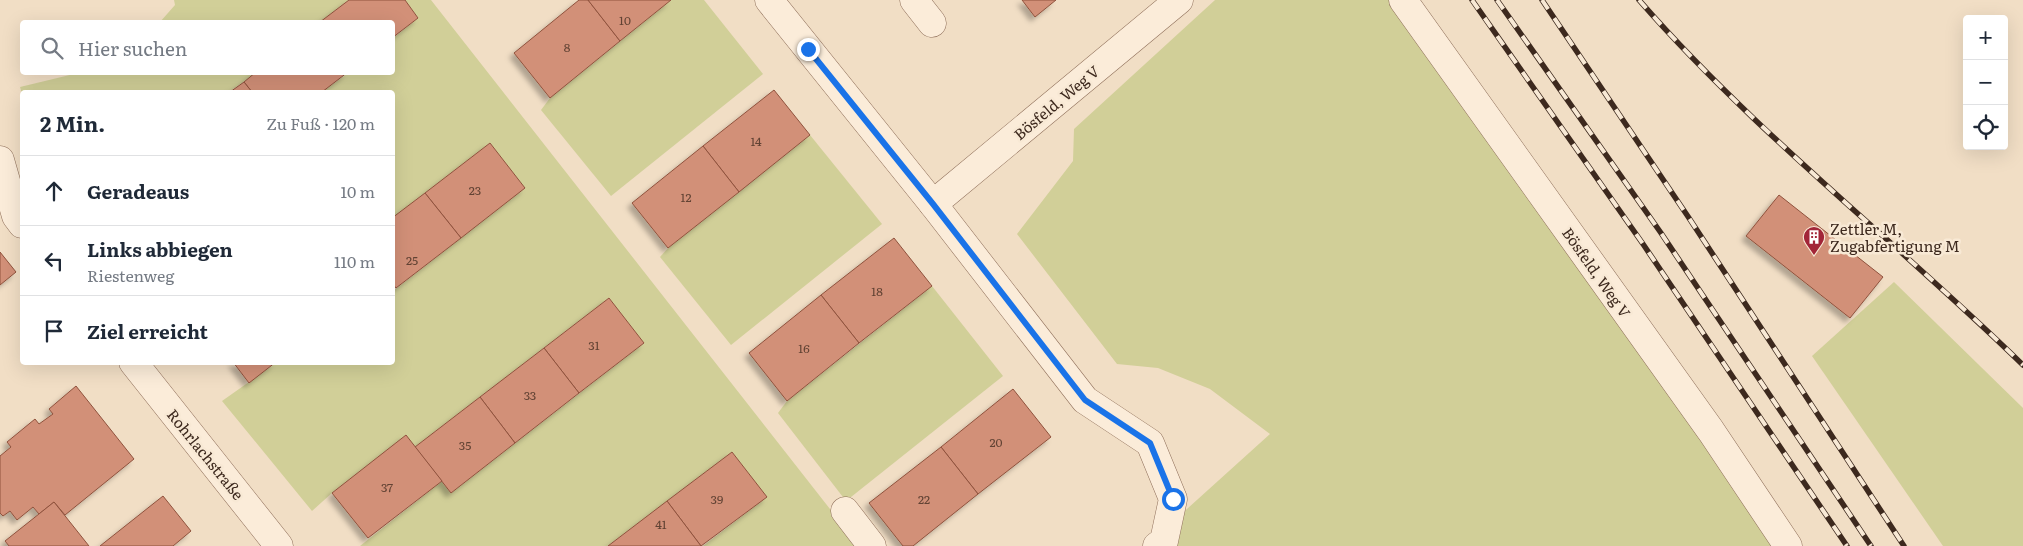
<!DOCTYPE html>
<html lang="de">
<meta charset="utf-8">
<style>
:root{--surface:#fff;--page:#f6f6f7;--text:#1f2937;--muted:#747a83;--line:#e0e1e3}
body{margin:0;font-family:Literata,serif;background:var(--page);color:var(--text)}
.controls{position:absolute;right:15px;top:15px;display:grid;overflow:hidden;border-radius:5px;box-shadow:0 5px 20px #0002}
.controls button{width:45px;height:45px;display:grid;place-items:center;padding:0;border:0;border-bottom:1px solid var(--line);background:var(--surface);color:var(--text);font:25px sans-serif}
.stop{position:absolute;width:15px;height:15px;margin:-11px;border:4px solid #1a73e8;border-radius:50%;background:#fff}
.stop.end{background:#1a73e8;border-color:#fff;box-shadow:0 1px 5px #0008}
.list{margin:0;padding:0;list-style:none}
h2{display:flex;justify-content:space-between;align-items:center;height:65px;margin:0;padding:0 20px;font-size:21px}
h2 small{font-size:16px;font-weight:400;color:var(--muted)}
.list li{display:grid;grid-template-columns:32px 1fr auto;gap:15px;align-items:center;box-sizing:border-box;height:70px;padding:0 20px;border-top:1px solid var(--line)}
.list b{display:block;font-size:19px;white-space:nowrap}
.list p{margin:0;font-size:16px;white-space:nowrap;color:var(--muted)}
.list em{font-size:16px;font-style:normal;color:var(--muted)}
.icon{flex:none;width:28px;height:28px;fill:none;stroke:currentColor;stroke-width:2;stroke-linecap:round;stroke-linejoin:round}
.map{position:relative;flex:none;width:2023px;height:546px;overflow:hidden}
.search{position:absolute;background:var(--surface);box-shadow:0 5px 20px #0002;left:20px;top:20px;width:375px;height:55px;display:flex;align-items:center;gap:12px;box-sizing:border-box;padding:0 18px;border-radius:5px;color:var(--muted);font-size:19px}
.panel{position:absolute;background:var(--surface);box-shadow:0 5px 20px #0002;left:20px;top:90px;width:375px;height:275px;border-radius:5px}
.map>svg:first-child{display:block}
.green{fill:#d1cf98}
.building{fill:#d29078;stroke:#8f523d;filter:url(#shadow)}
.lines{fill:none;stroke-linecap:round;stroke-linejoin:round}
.minor-casing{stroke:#8e6e59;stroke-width:29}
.minor{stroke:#fbecd9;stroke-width:28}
.rail-casing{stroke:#3d291e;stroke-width:5.5}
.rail{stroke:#f8e9d5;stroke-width:4;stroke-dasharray:11;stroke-linecap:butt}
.route{stroke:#1a73e8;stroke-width:6}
.labels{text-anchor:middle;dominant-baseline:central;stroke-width:5;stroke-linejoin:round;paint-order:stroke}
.number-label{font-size:12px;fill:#624334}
.street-label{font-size:15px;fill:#3d291e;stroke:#f8e9d5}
.poi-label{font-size:15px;fill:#3d291e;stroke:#f8e9d5;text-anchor:start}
</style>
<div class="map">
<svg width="2023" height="546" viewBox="0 0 2023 546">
<defs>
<filter id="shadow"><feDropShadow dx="-4.5" dy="4.5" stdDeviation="2.5" flood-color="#0004"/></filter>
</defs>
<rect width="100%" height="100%" fill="#f1dec5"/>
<g class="green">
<polygon points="174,0 349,0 320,22 160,22 175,5"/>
<polygon points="405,0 431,0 859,546 703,546 767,497 732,452 608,546 360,546 442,481 451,493 644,343 609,298 415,447 406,436 332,493 312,511 222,401 276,363 392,362 393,291 525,188 490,143 393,218 392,92 322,92 348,73 392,72 393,38 418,18"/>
<polygon points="671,0 704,0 763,74 611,196 541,110 550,98"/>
<polygon points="1215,0 1392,0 1551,221 1773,546 1146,546 1270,434 1210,389 1158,368 1117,364 1017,234 1073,161 1074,129"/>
<polygon points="78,73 256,73 229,92 22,94 20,87"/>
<polygon points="810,135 882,224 731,345 660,257 668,248"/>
<polygon points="1894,282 2023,408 2023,546 1943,546 1812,356"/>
<polygon points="932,286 1003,376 846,501 778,413 787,401"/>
</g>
<g class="building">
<polygon points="349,0 405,0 418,18 392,38 392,22 320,22"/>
<polygon points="579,0 588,0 620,41 550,98 514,53"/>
<polygon points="588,0 671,0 620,41"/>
<polygon points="1022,0 1056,0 1035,17"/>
<polygon points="256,72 348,72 322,92 252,92 244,82"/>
<polygon points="244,82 252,92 230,92"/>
<polygon points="774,90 810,135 739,192 703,146"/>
<polygon points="490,143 525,188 461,238 425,193"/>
<polygon points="703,146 739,192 668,248 632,203"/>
<polygon points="425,193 461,238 396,288 392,283 392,218"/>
<polygon points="1779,195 1883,277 1850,318 1746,236"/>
<polygon points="894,238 932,286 859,343 821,295"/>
<polygon points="0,252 16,272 0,285"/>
<polygon points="821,295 859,343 787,401 749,353"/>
<polygon points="609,298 644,343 579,393 544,348"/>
<polygon points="544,348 579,393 515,443 480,397"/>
<polygon points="233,362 276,362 249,383"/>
<polygon points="76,386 134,459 65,515 54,502 39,514 33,507 17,520 10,511 3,516 0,513 0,456 11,447 7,442 35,419 39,424 53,414 49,409"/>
<polygon points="1013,389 1051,437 978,494 941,447"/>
<polygon points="480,397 515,443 451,493 415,447"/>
<polygon points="406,435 442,481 368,538 332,493"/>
<polygon points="941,447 978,494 913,546 903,546 869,503"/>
<polygon points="732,452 767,497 701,546 667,501"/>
<polygon points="163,496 191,531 173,546 100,546"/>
<polygon points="667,501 701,546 608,546"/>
<polygon points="54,502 89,546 9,546 5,541"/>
</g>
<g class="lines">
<g class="minor-casing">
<g id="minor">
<polyline points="769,0 933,204 1085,400 1150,443 1173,499 1164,541 1157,546"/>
<polyline points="914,0 932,23"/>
<polyline points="1403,0 1711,431 1788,546"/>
<polyline points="0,160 16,216 22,224"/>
<polyline points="933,204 1179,0"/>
<polyline points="133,362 279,546"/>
<polyline points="845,511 872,546"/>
</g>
</g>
<use href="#minor" class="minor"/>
<g class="rail-casing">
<g id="rail">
<polyline points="1472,0 1643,244 1847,546"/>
<polyline points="1497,0 1661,233 1871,546"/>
<polyline points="1542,0 1689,218 1904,546"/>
<path d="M1639 0C1755 133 1897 242 2023 365"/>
</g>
</g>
<use href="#rail" class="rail"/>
</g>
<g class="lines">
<polyline class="route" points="808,49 933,204 1085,400 1150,443 1173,499"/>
</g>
<defs>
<g id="building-pin" transform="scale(1.125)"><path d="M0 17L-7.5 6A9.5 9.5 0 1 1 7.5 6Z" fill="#a22538" stroke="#f8e9d5"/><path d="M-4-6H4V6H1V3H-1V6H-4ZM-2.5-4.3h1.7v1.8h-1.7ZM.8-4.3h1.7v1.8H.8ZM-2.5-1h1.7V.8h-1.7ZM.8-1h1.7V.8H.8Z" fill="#fff"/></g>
</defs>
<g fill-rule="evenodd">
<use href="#building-pin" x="1814" y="237"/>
</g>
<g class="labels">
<g class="number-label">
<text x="625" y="20">10</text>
<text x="567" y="47">8</text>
<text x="756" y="141">14</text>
<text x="475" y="190">23</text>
<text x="686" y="197">12</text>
<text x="412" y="260">25</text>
<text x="877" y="291">18</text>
<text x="594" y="345">31</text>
<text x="804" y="348">16</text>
<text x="530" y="395">33</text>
<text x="996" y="442">20</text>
<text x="465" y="445">35</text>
<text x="387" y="487">37</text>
<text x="717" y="499">39</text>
<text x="924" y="499">22</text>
<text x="661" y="524">41</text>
</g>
<g class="street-label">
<text transform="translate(1056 102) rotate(-40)">Bösfeld, Weg V</text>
<text transform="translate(1597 272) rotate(55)">Bösfeld, Weg V</text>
<text transform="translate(206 454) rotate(51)">Rohrlachstraße</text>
</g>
<g class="poi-label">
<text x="1830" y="228">Zettler M,<tspan x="1830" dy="17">Zugabfertigung M</tspan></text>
</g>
</g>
</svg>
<div class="controls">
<button>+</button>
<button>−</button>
<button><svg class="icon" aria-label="locate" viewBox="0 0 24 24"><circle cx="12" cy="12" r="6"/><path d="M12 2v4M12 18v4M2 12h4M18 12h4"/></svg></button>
</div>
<div class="stop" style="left:1173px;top:499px"></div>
<div class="stop end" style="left:808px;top:49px"></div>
<div class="search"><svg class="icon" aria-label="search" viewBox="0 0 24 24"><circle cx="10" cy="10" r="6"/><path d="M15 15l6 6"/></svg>Hier suchen</div>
<section class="panel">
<h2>2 Min.<small>Zu Fuß · 120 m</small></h2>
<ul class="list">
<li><svg class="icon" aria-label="ahead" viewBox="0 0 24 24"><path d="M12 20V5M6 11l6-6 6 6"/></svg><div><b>Geradeaus</b></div><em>10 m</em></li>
<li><svg class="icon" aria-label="left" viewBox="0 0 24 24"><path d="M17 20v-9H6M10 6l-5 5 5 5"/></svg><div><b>Links abbiegen</b><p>Riestenweg</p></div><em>110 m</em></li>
<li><svg class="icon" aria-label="arrive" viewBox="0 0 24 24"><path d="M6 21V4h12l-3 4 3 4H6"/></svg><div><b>Ziel erreicht</b></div></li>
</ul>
</section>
</div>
